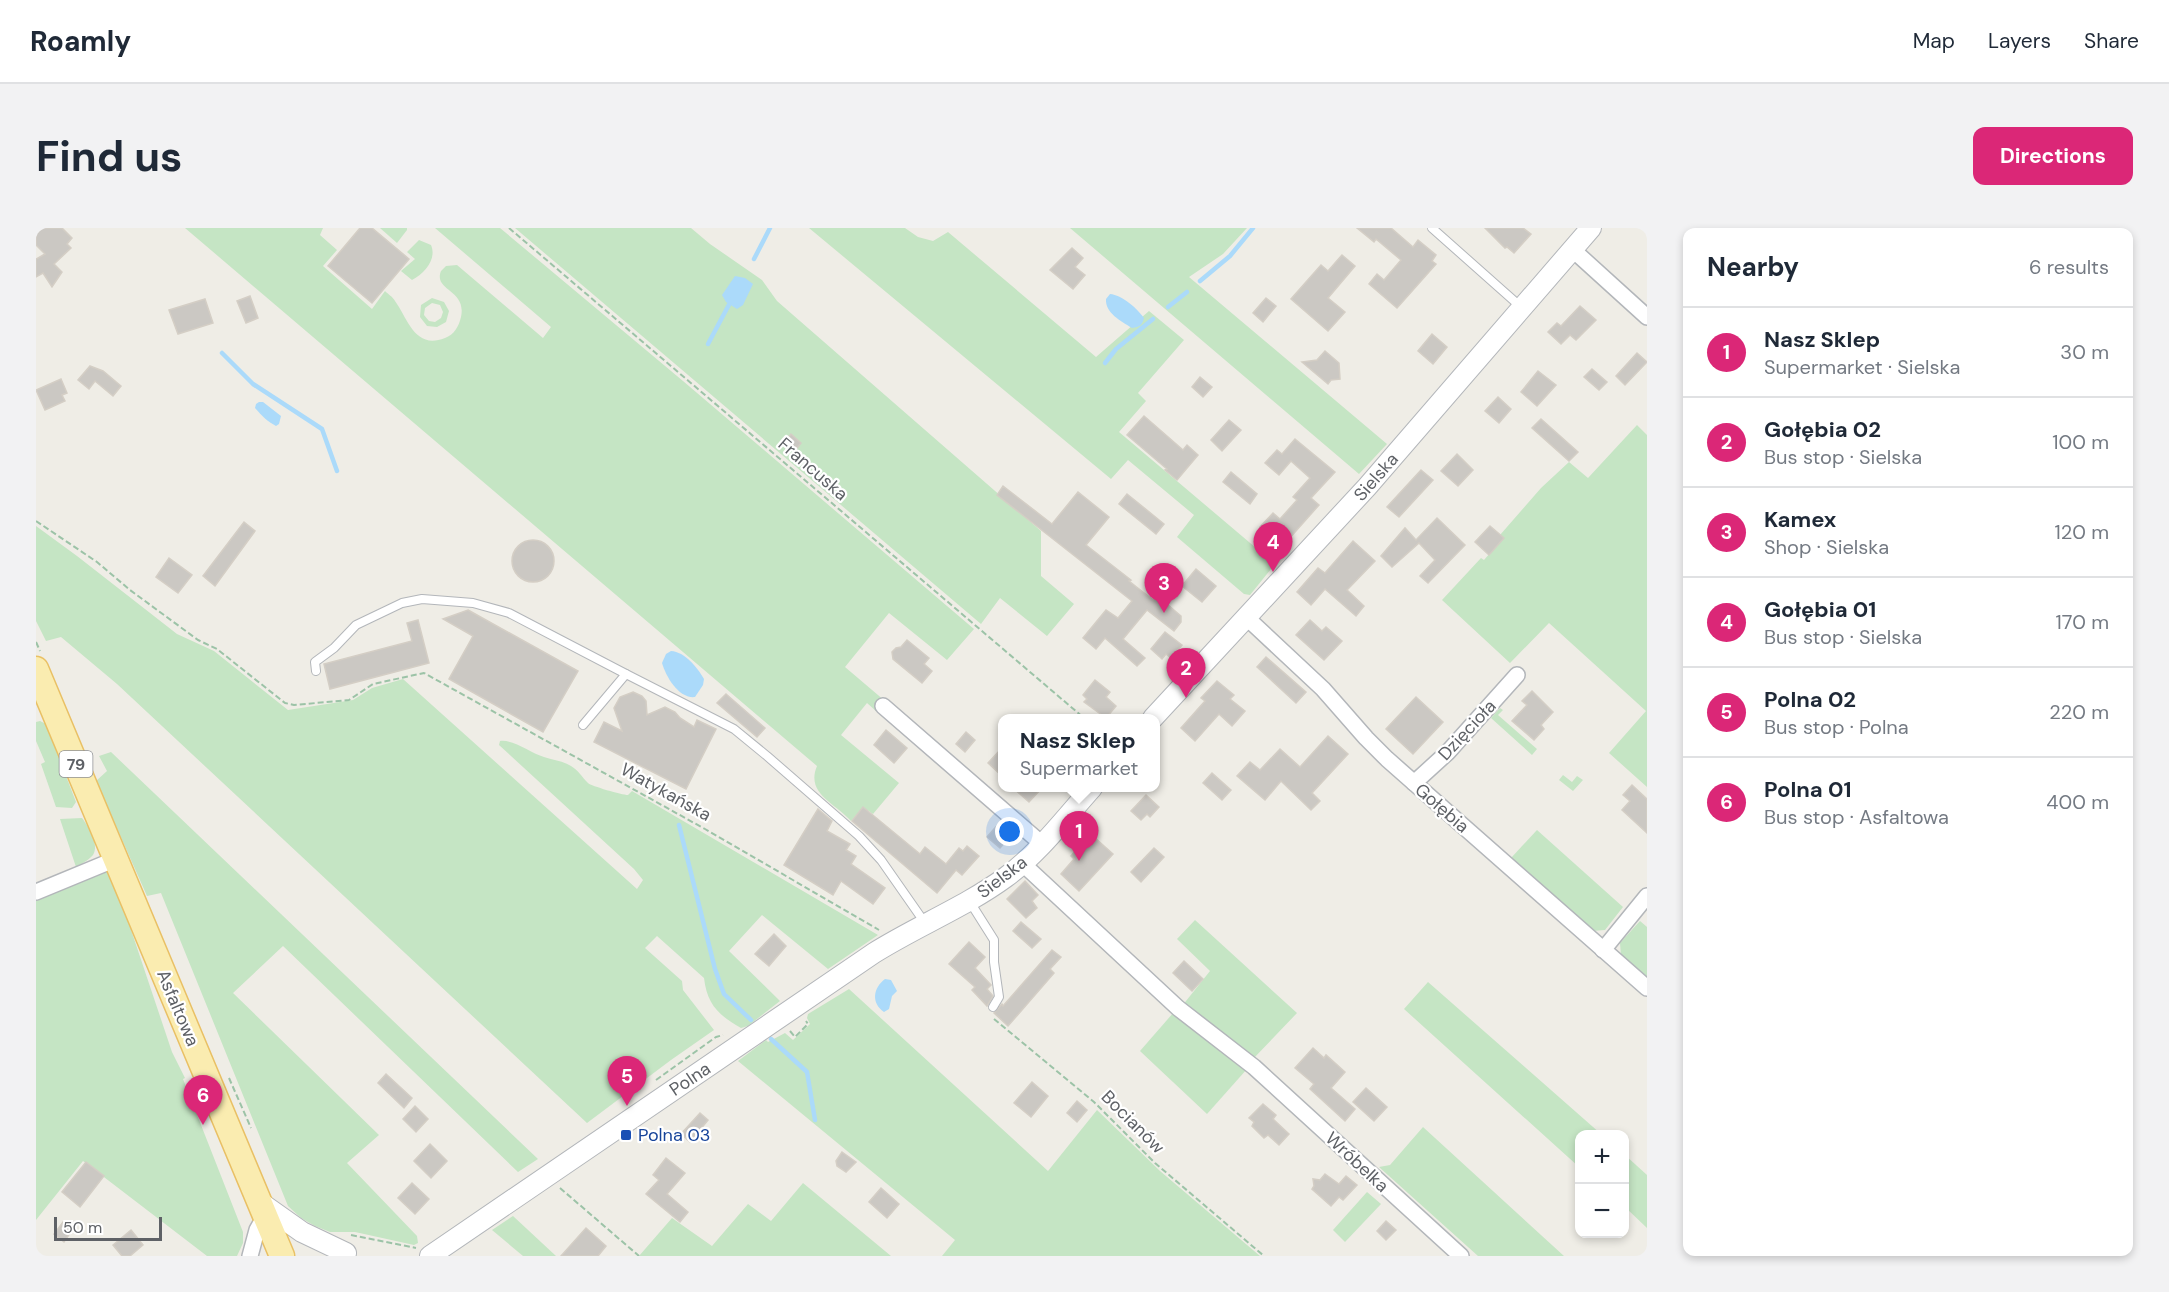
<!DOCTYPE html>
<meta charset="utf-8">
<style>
:root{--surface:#fff;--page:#f2f2f3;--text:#1f2937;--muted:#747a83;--line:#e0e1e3;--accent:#db2777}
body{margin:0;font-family:"DM Sans",sans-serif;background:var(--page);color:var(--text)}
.controls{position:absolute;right:18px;bottom:18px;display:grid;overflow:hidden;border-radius:12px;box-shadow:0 3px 9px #0003}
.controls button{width:54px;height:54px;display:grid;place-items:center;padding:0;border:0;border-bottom:2px solid var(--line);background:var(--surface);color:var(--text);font:30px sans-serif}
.scale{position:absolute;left:18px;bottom:15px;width:108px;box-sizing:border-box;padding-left:6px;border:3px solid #5e6166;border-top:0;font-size:16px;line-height:21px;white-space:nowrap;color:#5e6166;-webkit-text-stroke:4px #fff;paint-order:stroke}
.you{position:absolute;left:974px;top:604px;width:21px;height:21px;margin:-15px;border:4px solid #fff;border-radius:50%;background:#1a73e8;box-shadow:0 0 0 9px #1a73e833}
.badge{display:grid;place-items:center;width:39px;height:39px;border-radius:50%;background:var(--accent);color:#fff;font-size:20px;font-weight:700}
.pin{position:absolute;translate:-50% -50px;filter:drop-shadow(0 2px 3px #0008)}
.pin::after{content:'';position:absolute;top:32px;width:21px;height:18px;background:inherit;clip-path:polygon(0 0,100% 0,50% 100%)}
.popup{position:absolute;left:962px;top:486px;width:162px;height:78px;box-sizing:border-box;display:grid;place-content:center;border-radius:12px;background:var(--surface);filter:drop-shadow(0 2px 4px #0005);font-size:20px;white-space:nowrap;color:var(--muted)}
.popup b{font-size:22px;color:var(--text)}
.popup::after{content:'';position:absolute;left:50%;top:100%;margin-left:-12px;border:12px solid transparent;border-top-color:var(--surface)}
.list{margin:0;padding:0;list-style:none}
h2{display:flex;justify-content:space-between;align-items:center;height:78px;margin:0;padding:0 24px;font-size:26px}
h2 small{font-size:20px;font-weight:400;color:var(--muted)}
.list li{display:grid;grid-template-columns:39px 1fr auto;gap:18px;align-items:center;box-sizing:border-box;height:90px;padding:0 24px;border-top:2px solid var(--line)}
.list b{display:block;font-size:22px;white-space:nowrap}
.list p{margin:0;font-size:20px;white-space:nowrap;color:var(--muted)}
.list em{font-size:20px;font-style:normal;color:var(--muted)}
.map{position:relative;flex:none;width:1611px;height:1028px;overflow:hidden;border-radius:12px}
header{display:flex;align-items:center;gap:36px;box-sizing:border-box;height:84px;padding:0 30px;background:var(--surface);border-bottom:2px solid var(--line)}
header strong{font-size:28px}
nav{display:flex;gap:33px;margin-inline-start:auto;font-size:21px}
.intro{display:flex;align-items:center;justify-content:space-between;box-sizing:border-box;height:144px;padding:0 36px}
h1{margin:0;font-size:42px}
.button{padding:15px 27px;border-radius:12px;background:var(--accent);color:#fff;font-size:21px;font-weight:700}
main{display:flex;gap:36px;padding:0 36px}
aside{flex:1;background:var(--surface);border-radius:12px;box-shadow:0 3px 9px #0003}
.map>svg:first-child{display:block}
.green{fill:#c5e5c4;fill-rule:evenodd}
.water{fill:#abdafa}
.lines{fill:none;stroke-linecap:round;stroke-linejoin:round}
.stream{stroke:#abdafa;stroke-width:4.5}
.building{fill:#cbc8c3;stroke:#d4cec5;stroke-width:1.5}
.service-casing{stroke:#b3b6ba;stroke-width:10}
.minor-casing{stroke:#b3b6ba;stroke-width:18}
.tertiary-casing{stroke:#b3b6ba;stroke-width:22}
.primary-casing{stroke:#e9c065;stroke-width:27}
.path{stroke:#9cc3a7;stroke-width:2;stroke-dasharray:6 3;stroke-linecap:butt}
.service{stroke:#fff;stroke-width:8}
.minor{stroke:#fff;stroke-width:15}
.tertiary{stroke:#fff;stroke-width:20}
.primary{stroke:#faecb0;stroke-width:24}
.transit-dot{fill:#1a4fb4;stroke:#fff;stroke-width:2}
.labels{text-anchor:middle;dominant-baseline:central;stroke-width:4.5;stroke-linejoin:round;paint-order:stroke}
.shield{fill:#fff;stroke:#8e9094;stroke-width:1.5}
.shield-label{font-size:16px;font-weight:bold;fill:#5e6166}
.street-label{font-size:18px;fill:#5e6166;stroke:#fff}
.transit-label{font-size:18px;fill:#164399;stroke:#fff;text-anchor:start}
</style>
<header>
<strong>Roamly</strong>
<nav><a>Map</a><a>Layers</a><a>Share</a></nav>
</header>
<div class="intro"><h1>Find us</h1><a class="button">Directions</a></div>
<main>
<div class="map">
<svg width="1611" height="1028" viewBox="0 0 1611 1028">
<rect width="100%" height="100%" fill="#efede6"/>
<g class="green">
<path d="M149 0H287L284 7 301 22 287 38 336 81 349 63C352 66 357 69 359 73 372 91 379 122 409 110 418 107 423 98 425 89 431 61 397 63 405 43L410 38 421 37 507 110 515 99 399 0H464L647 153 938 401 911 432 853 385 809 439 849 473 840 483 831 475 805 507 863 555 837 586 827 579 815 593C801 576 769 566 781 538Z"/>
<polygon points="344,0 371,0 371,2 361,15"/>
<polygon points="479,0 655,0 674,16 726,52 741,73 1005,303 1005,348 1038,376 1011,408 964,370 945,396"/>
<polygon points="773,0 869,0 882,9 897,13 912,4 1060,129 1113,83 1148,112 1102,165 1110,173 1083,204 1239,336 1214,367 1208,366 1141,309 1158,287 1092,232 1075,251"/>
<polygon points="1034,0 1211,0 1187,26 1153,49 1351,216 1323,246"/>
<path d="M383 12 395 17C401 31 389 45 376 52L365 43 379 31 371 24Z"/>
<path d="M396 70 408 74 413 83 410 94 401 99 391 98 384 89 385 77ZM396 75 404 77 407 84 405 90 399 94 393 93 388 87 389 80Z"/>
<polygon points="1601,197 1611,207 1611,559 1573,525 1610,483 1513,395 1474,435 1406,372 1445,330 1448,332 1467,310 1464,307 1505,260 1533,234 1552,250"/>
<path d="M0 298 41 328 141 406 178 423 252 482 317 472 336 460 367 451 601 661 607 652 598 641 463 517 464 513C477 511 495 525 508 529 517 532 527 533 535 538 542 542 546 549 552 555 555 558 586 567 592 567L596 563 842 707 792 741 726 687 693 723 744 773 712 798 705 800C682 787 671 776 668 750L621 708 609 720 646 753 647 762 678 802 635 832 551 895 81 456 25 409 10 413 0 393Z"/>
<polygon points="1464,480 1467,482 1462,487 1501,521 1496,527 1455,490"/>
<polygon points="4,493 10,496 40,574 36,580 20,579 5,536 9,534 0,513 0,494"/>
<polygon points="75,524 502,931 482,944 247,718 197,765 343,907 311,935 381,1008 382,1015 378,1017 319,1004 294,1004 279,998 265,990 252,978 125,665 111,668 60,553 71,543 63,528"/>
<polygon points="1527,547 1536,554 1541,548 1547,552 1537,563 1523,552"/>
<path d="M46 590C52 598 64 617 57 627 53 632 45 636 40 639L24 591Z"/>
<polygon points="1501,602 1587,679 1569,702 1556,703 1475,630"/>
<polygon points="65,641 72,645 85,672 136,824 149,850 147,851 207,1004 207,1015 201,1028 171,1028 47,933 0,992 0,672"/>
<polygon points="1159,692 1261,785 1217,831 1146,778 1174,743 1141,711"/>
<polygon points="1604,693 1611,699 1611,751 1585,728 1584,715"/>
<polygon points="1392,754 1565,906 1544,906 1543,939 1368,781"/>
<polygon points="813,761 1012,943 1061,882 1124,943 1224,1028 906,1028 919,1012 702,833 730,812 732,814 749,805 757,812 774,796 771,790 772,786"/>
<polygon points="1138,784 1211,841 1171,886 1104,823"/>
<polygon points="1387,899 1528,1028 1442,1028 1343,939 1354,937"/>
<polygon points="1589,927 1611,947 1611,1000 1589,979"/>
<polygon points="767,955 855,1028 603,1028 636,990 676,1018 712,976 735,993"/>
<polygon points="1331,964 1345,976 1309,1014 1297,1002"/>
<polygon points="477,988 520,1028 487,1028 456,1002"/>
</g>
<g class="water">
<polygon points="699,48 709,50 717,56 707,77 701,81 690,74 686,67"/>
<path d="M1074 66C1086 67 1101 80 1108 90 1106 97 1104 99 1096 100 1085 93 1069 85 1070 71Z"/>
<path d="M223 174H227L245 188 243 196 240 198C232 194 225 187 219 180L220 176Z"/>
<path d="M635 423C649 424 661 439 668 451L667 457 659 469C643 471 630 449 626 435L630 426Z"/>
<path d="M849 751 855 752 861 763 856 768 853 781 848 784C835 775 837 760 849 751Z"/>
</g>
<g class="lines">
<g class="stream">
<polyline points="718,31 734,0"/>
<polyline points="1164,53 1194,28 1217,0"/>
<polyline points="1132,79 1151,64"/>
<polyline points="672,116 696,71"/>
<polyline points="186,125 217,156 286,201 301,243"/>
<polyline points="1069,135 1080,121 1117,91"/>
<polyline points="643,597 679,741 688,766 715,792"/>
<polyline points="735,811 771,844 779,892"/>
</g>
</g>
<g class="building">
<polygon points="0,0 26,0 36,10 31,16 35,20 18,36 26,44 16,59 7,45 0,49 0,31 9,26 0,17"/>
<polygon points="324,0 336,0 373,31 336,75 292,38"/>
<polygon points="1321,0 1355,0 1377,19 1382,12 1400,27 1396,33 1400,36 1361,80 1333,56 1341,46 1348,52 1365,32 1340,11 1338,14"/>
<polygon points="1449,0 1487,0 1495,6 1478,25 1471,19 1469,20"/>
<polygon points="1036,20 1047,30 1039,39 1049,47 1037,61 1014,42"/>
<polygon points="1306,27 1319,38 1292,70 1309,84 1292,103 1255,71 1285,37 1292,43"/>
<polygon points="214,68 222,90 210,95 201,73"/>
<polygon points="1230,70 1240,78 1227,94 1217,85"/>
<polygon points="169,71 177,95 142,106 133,82"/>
<polygon points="1544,78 1560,92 1540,112 1534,107 1525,116 1512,104 1521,95 1525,98"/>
<polygon points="1396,106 1411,119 1397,136 1382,123"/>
<polygon points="1289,123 1303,135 1304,151 1295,152 1292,156 1266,134 1281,132"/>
<polygon points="1601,125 1611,134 1589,157 1580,148"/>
<polygon points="54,138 67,143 85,158 77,168 59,153 53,161 42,152"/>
<polygon points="1556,141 1571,154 1563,162 1548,149"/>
<polygon points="1502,143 1520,157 1501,178 1485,164"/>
<polygon points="1164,149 1176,159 1167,169 1156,159"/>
<polygon points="25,151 31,165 26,167 29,173 9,182 0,162"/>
<polygon points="1462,169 1475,181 1463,195 1449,183"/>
<polygon points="1108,188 1147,222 1151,217 1162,227 1141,252 1129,242 1131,241 1091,207"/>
<polygon points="1505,191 1542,224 1533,233 1496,200"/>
<polygon points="1193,192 1205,202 1186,223 1175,212"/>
<polygon points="755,206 765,215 758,224 748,214"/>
<polygon points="1259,211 1299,244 1275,270 1283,277 1244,321 1230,309 1232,306 1224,299 1237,285 1244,291 1261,272 1257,269 1274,250 1255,233 1243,247 1229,235 1241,222 1246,226"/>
<polygon points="1421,226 1437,242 1422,258 1405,243"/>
<polygon points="1385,242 1397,252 1363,289 1351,279"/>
<polygon points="1195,244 1221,266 1214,276 1187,254"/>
<polygon points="967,258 1016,296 1042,264 1073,289 1050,317 1095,352 1093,353 1117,372 1125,371 1145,388 1145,394 1138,403 1111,382 1087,411 1109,430 1101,438 1069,410 1060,421 1047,410 1070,382 1082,390 1096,373 961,267"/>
<polygon points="1091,266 1128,296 1120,306 1083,276"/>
<polygon points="1401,290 1429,317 1392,355 1384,348 1399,332 1383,315 1356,339 1345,328 1369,300 1380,312"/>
<polygon points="208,294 219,303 179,358 167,348"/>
<polygon points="1454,298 1468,310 1453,327 1439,314"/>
<circle cx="497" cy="333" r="21"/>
<polygon points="1317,313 1339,333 1311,362 1328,378 1320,388 1289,361 1275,377 1261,364 1282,340 1289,345"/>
<polygon points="133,330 156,347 142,365 120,349"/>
<polygon points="1160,341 1180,358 1166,374 1146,358"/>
<polygon points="432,382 542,443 507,504 413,451 437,408 407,391"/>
<polygon points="382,392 393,435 294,461 288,436 376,413 371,395"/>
<polygon points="1274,392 1286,403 1290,399 1306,413 1288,432 1260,407"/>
<polygon points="1129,404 1146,417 1135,430 1130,426 1126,431 1115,421"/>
<polygon points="871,412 893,430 888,436 896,443 886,455 857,431 856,424 860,420 865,419"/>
<polygon points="1230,429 1270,464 1260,475 1221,439"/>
<polygon points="1059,452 1074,464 1070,469 1080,478 1070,490 1048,474 1051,471 1047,467"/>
<polygon points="1181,453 1198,467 1194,471 1209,483 1196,498 1183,486 1159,513 1145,500 1169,473 1165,470"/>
<polygon points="1496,463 1517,484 1505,497 1508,501 1498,512 1476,493 1491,477 1486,473"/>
<polygon points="597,464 606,468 610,473 611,487 629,479 639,484 644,490 658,499 661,492 680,501 650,561 558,514 568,494 586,503 578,480 584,469"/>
<polygon points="690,466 729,500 721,509 681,475"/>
<polygon points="1380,469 1407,494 1377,526 1350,501"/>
<polygon points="850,502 871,520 858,535 838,517"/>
<polygon points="930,504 939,512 929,524 920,516"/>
<polygon points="1292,508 1312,526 1276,565 1284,573 1275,582 1245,553 1229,572 1201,548 1214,534 1224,542 1244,521 1264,539"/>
<polygon points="966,520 966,548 952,535"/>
<polygon points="1176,545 1195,562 1186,572 1167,555"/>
<polygon points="1596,557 1611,571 1611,605 1586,582 1594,573 1587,567"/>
<polygon points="977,560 1006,560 993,574"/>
<polygon points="1110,567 1123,579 1114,589 1111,586 1105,592 1095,583"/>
<polygon points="827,579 884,626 889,619 910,636 923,620 927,623 931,618 943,628 926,647 920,642 901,665 816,593"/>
<polygon points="782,581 796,593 791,603 814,616 810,622 820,628 815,636 849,660 837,676 805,653 797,667 748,637"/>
<polygon points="965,593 978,604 964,620 951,609"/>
<polygon points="1058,609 1077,626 1043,663 1025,646 1038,631 1035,628 1045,616 1049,620"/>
<polygon points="1118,620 1128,629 1105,654 1095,644"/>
<polygon points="989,653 1002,667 996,673 1001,680 990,690 971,671"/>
<polygon points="985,694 1005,711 996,720 977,703"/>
<polygon points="738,706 750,718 733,738 719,726"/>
<polygon points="933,714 949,729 939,740 955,757 951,761 957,768 951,778 936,762 939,759 913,736"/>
<polygon points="1016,722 1025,729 1014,741 1018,745 972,798 958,785 966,776 967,778"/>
<polygon points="1148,733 1167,751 1156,763 1137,745"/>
<polygon points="1277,820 1288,830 1290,827 1309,844 1295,860 1319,881 1309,893 1274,861 1278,856 1259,840"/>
<polygon points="350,846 376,870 368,880 342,855"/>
<polygon points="996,854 1012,868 995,889 978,875"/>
<polygon points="1330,860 1351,879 1338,893 1317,874"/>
<polygon points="1041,873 1051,882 1041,894 1031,885"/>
<polygon points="1227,876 1240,887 1237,891 1253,906 1243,917 1232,907 1228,910 1216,898 1218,894 1213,890"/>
<polygon points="379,878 392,891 380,904 367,891"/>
<polygon points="664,885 672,892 654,914 645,906"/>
<polygon points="394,916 411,933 395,950 378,933"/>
<polygon points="806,924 820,934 810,944 801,938 800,933"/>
<polygon points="630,930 649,945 631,966 652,984 644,994 610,966 623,952 617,947"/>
<polygon points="50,934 68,948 44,979 26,964"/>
<polygon points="1289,946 1303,956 1310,948 1321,957 1307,972 1303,969 1295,978 1276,961 1278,958 1277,951 1284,952"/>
<polygon points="376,955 393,971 379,986 362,970"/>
<polygon points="845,960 863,976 851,990 833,974"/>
<polygon points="1350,993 1360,1002 1350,1012 1341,1003"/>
<polygon points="27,994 37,1001 28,1014 18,1006"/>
<polygon points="550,1000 570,1018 562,1028 525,1028"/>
<polygon points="95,1002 107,1017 94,1028 86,1028 77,1017"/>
</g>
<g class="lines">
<g class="service-casing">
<g id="service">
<polyline points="1396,0 1485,79"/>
<polyline points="280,443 279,434 298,420 320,397 366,375 386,371 437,375 473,385 590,446"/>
<polyline points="547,497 590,446 698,501 731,528 823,608 845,632 889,695"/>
<polyline points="934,674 958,712 958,734 963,769 957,779"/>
</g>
</g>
<g class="minor-casing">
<g id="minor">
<polyline points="1536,21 1611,89"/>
<polyline points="1211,390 1287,461 1330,510 1351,531 1611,760"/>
<polyline points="847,478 1006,616"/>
<polyline points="1378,555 1412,524 1481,447"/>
<polyline points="987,636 1142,780 1218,839 1425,1028"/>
<polyline points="0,664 80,631"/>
<polyline points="1567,722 1611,668"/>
<polyline points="214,1028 221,1002 230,986"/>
</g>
</g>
<g class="tertiary-casing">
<g id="tertiary">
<polyline points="1117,490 1331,259 1555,0"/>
<polyline points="225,975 266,1004 310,1025"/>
<path d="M394 1028 838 725C881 698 929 679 970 649 1003 625 1029 590 1056 560"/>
</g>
</g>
<g class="primary-casing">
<polyline id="primary" points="0,441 246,1028"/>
</g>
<g class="path">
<polyline points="473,0 1048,490"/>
<polyline points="0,293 61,334 94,362 162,412 181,421 249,475 258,477 313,472 337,456 388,445 669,601 843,702"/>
<polyline points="0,414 4,423"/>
<polyline points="958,791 1058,874 1119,935 1228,1028"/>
<polyline points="754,803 759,809 772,796 770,793"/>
<polyline points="193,850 215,900"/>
<polyline points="620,852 680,809 687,807"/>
<polyline points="524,960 603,1028"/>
<polyline points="315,1007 380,1020"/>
</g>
<use href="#service" class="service"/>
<use href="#minor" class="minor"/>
<use href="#tertiary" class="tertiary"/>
<use href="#primary" class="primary"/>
</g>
<rect class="transit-dot" x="584" y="901" width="12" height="12" rx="3"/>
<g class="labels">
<rect class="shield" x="23.5" y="523" width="33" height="26" rx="4.5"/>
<g class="shield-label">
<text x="40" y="536">79</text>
</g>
<g class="street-label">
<text transform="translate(777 241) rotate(41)">Francuska</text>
<text transform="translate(1340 249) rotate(-49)">Sielska</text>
<text transform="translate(1431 502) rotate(-47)">Dzięcioła</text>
<text transform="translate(630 564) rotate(29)">Watykańska</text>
<text transform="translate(1406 580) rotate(41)">Gołębia</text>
<text transform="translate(966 649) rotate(-37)">Sielska</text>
<text transform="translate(142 780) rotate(67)">Asfaltowa</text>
<text transform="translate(654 851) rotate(-34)">Polna</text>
<text transform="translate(1097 894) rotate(45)">Bocianów</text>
<text transform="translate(1321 934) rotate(43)">Wróbelka</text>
</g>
<g class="transit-label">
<text x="602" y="907">Polna 03</text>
</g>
</g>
</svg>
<div class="controls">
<button>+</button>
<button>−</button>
</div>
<div class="scale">50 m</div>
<div class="you"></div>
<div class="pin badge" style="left:1043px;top:633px">1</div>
<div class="popup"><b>Nasz Sklep</b>Supermarket</div>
<div class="pin badge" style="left:1150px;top:470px">2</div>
<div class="pin badge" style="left:1128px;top:385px">3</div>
<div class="pin badge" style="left:1237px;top:344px">4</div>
<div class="pin badge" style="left:591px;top:878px">5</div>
<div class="pin badge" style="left:167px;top:897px">6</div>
</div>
<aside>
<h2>Nearby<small>6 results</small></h2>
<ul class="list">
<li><span class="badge">1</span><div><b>Nasz Sklep</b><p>Supermarket · Sielska</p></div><em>30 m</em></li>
<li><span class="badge">2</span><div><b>Gołębia 02</b><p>Bus stop · Sielska</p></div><em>100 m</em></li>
<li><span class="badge">3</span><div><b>Kamex</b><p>Shop · Sielska</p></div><em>120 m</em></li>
<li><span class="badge">4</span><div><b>Gołębia 01</b><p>Bus stop · Sielska</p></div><em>170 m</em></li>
<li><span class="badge">5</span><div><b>Polna 02</b><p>Bus stop · Polna</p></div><em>220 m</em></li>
<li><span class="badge">6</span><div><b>Polna 01</b><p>Bus stop · Asfaltowa</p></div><em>400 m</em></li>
</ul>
</aside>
</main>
